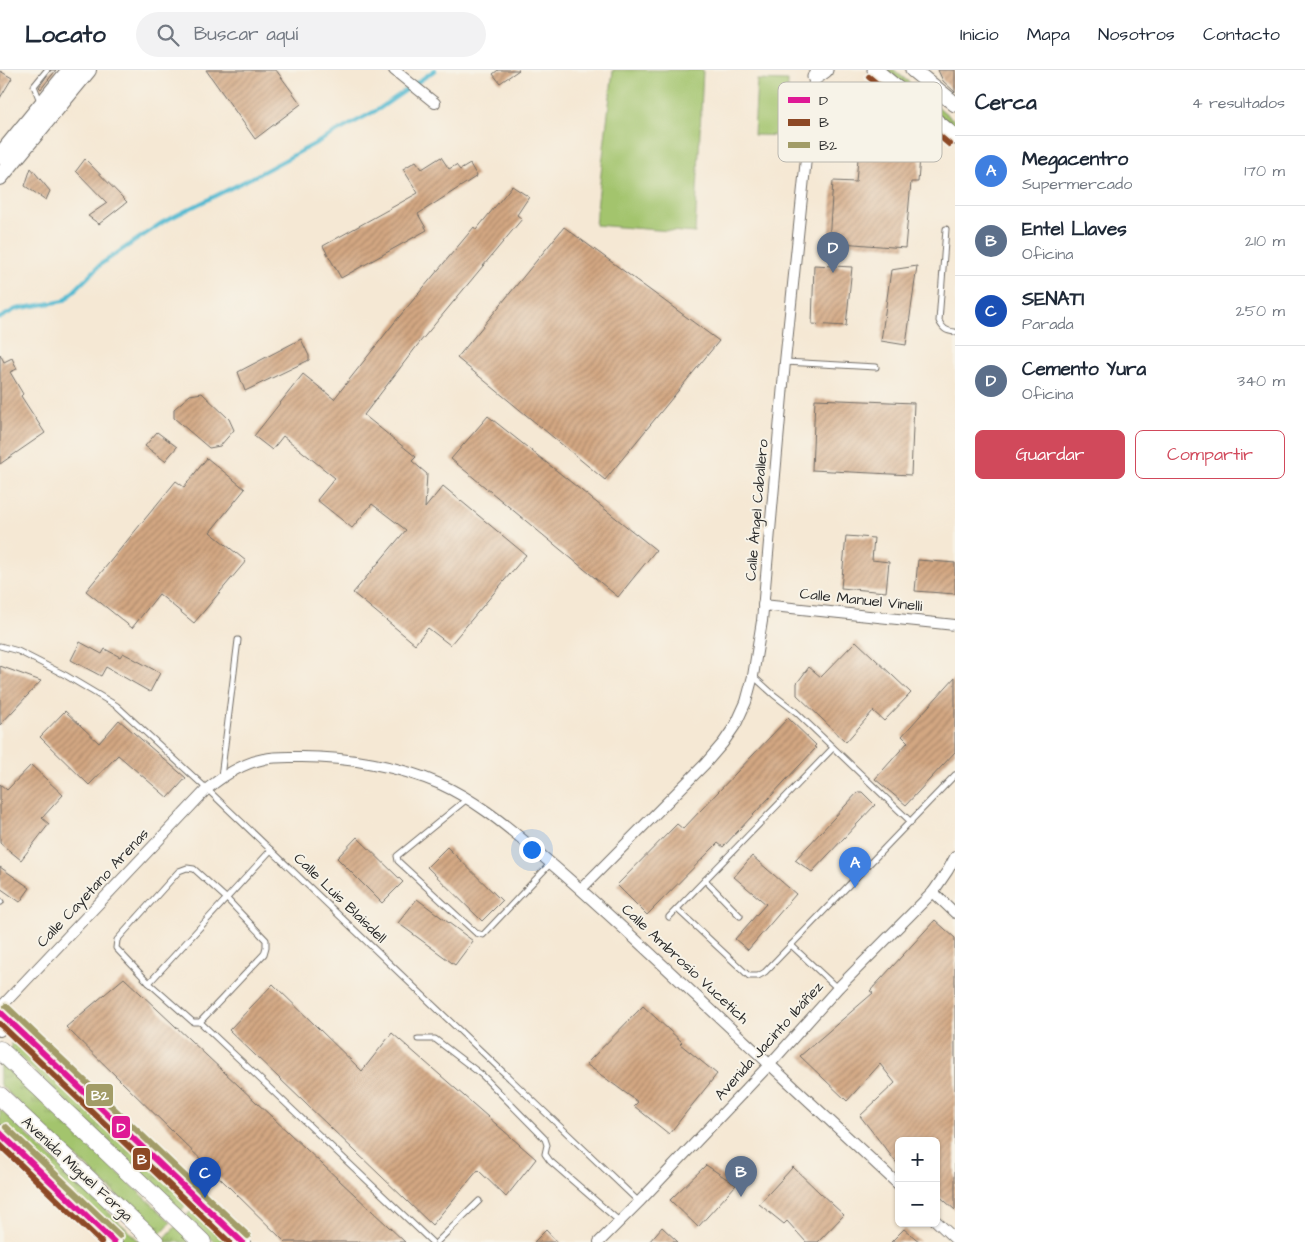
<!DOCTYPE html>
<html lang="es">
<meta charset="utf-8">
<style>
:root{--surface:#fff;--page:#f2f2f3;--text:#1f2937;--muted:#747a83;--line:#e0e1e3;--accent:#d1495b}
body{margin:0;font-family:"Architects Daughter",sans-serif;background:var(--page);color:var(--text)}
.controls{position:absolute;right:15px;bottom:15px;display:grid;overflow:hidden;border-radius:8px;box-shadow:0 1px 4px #0004}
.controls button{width:45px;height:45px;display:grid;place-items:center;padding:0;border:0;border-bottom:1px solid var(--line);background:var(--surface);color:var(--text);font:25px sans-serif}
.you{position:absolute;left:531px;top:779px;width:18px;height:18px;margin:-12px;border:4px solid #fff;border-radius:50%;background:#1a73e8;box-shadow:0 0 0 8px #1a73e833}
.badge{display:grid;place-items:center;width:32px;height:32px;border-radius:50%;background:var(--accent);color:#fff;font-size:16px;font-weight:700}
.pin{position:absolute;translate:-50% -41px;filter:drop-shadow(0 1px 2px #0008)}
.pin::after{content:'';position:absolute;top:26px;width:18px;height:15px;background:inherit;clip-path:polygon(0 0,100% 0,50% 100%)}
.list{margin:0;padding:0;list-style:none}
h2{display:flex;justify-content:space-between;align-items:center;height:65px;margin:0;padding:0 20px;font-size:21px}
h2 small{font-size:16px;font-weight:400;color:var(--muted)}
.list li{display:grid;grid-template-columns:32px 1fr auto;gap:15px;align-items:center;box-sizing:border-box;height:70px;padding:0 20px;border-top:1px solid var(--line)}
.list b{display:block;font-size:19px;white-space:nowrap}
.list p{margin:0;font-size:16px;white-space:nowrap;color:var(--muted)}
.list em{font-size:16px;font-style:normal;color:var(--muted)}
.actions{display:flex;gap:10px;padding:15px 20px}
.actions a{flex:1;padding:11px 0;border:1px solid var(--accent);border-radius:8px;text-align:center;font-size:18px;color:var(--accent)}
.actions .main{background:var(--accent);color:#fff}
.icon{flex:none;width:28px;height:28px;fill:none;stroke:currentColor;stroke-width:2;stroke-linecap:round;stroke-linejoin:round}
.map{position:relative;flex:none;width:955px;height:1172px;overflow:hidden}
header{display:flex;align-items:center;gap:30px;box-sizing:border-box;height:70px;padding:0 25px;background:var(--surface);border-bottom:1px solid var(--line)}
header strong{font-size:24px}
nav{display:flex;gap:28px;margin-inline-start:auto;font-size:18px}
.search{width:350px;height:45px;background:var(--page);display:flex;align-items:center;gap:12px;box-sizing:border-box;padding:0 18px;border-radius:28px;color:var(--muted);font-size:19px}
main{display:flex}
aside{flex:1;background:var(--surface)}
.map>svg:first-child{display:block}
.grass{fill:url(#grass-tufts);stroke:#67784c}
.park{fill:#a3c46d;stroke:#67784c}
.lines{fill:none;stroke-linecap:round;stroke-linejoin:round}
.stream{stroke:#53bad1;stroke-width:4}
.building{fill:url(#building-hatch)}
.service-casing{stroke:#726d66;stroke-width:7}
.minor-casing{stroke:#726d66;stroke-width:12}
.secondary-casing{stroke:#726d66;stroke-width:17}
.primary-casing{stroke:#726d66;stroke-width:18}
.trunk-casing{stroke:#726d66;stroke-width:19}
.service{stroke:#fff;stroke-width:5}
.minor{stroke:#fff;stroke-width:10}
.secondary{stroke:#fff;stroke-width:15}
.primary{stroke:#fff;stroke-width:16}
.trunk{stroke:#fff;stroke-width:18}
.bus-1-casing{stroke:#f7f3e8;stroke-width:10}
.bus-2-casing{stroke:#f7f3e8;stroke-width:10}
.bus-3-casing{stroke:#f7f3e8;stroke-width:10}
.bus-1{stroke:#df1995;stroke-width:6}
.bus-2{stroke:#8d4925;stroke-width:6}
.bus-3{stroke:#a29c67;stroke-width:6}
.labels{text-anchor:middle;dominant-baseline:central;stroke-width:4;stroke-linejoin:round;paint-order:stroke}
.street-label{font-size:15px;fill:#2b2b2b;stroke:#f7f3e8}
.key{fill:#f7f3e8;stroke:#bab7af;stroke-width:1}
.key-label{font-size:14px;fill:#2b2b2b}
.line-badge{stroke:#f7f3e8;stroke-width:2}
.badge-label{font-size:14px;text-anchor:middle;font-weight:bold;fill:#fff}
</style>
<header>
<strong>Locato</strong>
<div class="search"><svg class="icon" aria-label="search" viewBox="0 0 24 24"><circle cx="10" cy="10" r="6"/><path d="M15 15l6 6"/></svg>Buscar aquí</div>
<nav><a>Inicio</a><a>Mapa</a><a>Nosotros</a><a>Contacto</a></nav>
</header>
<main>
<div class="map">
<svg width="955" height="1172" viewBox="0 0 955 1172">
<defs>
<pattern id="grass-tufts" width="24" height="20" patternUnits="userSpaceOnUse" patternTransform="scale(1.25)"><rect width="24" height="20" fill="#a3c46d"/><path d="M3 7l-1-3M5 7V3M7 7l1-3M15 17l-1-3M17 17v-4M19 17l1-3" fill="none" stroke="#859f5a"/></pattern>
<pattern id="building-hatch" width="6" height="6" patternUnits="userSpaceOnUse" patternTransform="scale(1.25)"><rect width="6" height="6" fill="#d3a782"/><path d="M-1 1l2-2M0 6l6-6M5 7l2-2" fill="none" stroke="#ab886b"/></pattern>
</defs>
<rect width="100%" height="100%" fill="#f7f3e8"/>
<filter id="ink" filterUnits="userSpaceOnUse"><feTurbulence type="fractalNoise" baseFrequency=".02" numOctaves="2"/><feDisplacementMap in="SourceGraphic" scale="10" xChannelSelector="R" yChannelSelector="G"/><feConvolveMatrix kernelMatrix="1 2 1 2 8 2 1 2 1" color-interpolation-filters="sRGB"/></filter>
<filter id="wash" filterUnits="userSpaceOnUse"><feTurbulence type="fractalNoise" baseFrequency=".0096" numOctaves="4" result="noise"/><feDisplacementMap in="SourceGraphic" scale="20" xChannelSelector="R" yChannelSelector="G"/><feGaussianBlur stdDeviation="1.12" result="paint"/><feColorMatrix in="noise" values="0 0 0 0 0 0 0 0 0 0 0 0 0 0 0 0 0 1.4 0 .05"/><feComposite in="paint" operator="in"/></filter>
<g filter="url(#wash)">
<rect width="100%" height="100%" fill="#f5e8d4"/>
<g class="grass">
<polygon points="883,0 894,0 955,51 955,60"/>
<polygon points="15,970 22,972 191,1131 181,1141 11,979 11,973"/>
<polygon points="0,992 171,1152 159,1165 0,1015"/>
<polygon points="0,1039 140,1172 123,1172 0,1055"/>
<polygon points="196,1136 234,1172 214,1172 186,1146"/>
<polygon points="176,1156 192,1172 165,1172 163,1170"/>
</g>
<g class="park">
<polygon points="613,0 703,0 695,163 595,155"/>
<polygon points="757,10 788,11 786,66 754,65"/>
</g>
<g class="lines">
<polyline class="stream" points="0,248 16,239 64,231 101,194 163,152 255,106 379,39 435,0"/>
</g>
<g id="blocks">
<g class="building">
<polygon points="51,0 56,0 41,19 39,17"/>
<polygon points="206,0 276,0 301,34 255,69"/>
<polygon points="498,0 519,0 500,13 493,4"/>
<polygon points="938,0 955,0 955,22 943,11"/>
<polygon points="0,1 12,8 0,28"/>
<polygon points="842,18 869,22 867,35 879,37 874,72 921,75 918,112 911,112 905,178 829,172 833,111 856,112 861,53 838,50"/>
<polygon points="441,87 449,99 456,95 460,100 470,94 477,106 418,144 427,160 341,208 323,176 418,123 403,99 416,91 422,99"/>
<polygon points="85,89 127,132 99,154 88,146 107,133 76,101"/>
<polygon points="31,98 50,121 46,130 25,116"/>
<polygon points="512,116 529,127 517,145 522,149 420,272 364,345 416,387 412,391 427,404 425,438 443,416 526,485 450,575 428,558 415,574 353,523 406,460 372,434 352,458 317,430 335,408 283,366 272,380 254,366 303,304 334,329 394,253 474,157 476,160"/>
<polygon points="564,157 719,271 605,410 457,288"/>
<polygon points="814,195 852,197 846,256 812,254"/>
<polygon points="917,196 906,275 881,271 891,200"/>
<polygon points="301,269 309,286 309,290 245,321 238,302"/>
<polygon points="0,284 4,292 12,288 17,299 10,302 23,324 21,326 45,363 0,394"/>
<polygon points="202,323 229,349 234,360 220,376 209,378 174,348 174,339 190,325"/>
<polygon points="815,329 914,333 911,405 812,400"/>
<polygon points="488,346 656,480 618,527 451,389"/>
<polygon points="157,362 177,377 165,391 145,376"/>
<polygon points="207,388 245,419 210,462 246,491 194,553 159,524 132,558 86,521 176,411 184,417"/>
<polygon points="846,466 874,468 872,490 889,492 886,522 841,518"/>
<polygon points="918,490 955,493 955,524 915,521"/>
<polygon points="856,571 911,623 884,651 873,641 846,672 797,625 797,613 809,597 821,607"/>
<polygon points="80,572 102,584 105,579 120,587 123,583 160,603 150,622 106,597 101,606 71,590"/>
<polygon points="0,596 41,611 0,655"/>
<polygon points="955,607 955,682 906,735 875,709 908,672 902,666"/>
<polygon points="65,641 99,673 119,650 186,708 168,728 118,685 89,715 40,667"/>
<polygon points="788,648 816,675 814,677 816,678 723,777 718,773 647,845 617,815 677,754 683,759"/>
<polygon points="31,695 63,725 42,748 49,754 21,790 0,773 0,714 7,720"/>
<polygon points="858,722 862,722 875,735 812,802 795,790"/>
<polygon points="357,767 403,812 382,833 337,788"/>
<polygon points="447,777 502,831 482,851 427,797"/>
<polygon points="752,786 796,824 748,880 735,869 766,834 734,807"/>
<polygon points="0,797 30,818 20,832 0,818"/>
<polygon points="417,829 473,871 455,895 398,853"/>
<polygon points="935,850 955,868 955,1140 936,1123 936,1071 899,1071 899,1096 860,1046 895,1013 880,994 847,1031 800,986 873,923 870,921"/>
<polygon points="124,908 405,1172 285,1172 66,957"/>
<polygon points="273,914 362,1001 392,963 536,1089 506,1127 478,1100 432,1155 229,960"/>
<polygon points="643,936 682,972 680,974 717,1004 669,1064 634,1036 638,1032 586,994"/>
<polygon points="706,1095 736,1115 698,1157 670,1130"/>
<polygon points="793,1097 820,1123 844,1145 818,1172 806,1172 787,1151 784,1154 759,1134"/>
<polygon points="662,1157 678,1172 649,1172"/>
<polygon points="904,1159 920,1172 891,1172"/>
<polygon points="546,1160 557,1172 534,1172"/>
</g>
</g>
</g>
<g filter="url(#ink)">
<use href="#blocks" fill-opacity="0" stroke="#726d66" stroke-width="1"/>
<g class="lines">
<g class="service-casing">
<g id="service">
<polyline points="40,31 34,16 47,0"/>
<path d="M946 159 939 251C943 259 946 261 955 262"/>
<polyline points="785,292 876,297"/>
<polyline points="0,576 18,581 65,605 117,636 207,719 639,1132"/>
<polyline points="753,606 774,625 796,642 911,752"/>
<polyline points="221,707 238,570"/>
<polyline points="467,729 397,786 398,791 476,863 483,865 551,793"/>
<polyline points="705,810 740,846"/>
<polyline points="0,831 1,832"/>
<polyline points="677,839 749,906 758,906 765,902 955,705"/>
<polyline points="669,847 833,678"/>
<polyline points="791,875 837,918"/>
<polyline points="149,913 271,780"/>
<polyline points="200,952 264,884 266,877 266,870 227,829 194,799 187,798 179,801 117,870 116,878 149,913 193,952 200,952 432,1172"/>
<polyline points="418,969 435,969 482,1005 545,1069 547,1075 545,1084 550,1091 619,1151"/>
<polyline points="437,1172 479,1131"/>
</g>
</g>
<g class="minor-casing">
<g id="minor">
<polyline points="394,0 435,33"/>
<polyline points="763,535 955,555"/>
<polyline points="581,819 705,694 723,673 736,654 746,632 753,606 762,551 785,292 815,1"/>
<polyline points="933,822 955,843"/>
<path d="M0 938 207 719C223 706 244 693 264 689 276 686 289 687 302 687 347 687 399 696 440 714 473 729 502 752 529 775 566 805 600 837 635 869 723 951 811 1033 899 1115"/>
<path d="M0 946C2 951 3 956 0 961"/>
<polyline points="936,1151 955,1169"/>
<polyline points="599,1172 639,1132 770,994 838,918 933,822 948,800 955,787"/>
</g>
</g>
<g class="secondary-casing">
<g id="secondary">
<polyline points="875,0 955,67"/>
<polyline points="913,0 955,34"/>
<polyline points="815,7 825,0"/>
</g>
</g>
<g class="primary-casing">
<g id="primary">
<polyline points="0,86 70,0"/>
<polyline points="0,107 88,0"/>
<polyline points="0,942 242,1172"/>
<polyline points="0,1063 114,1172"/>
</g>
</g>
<g class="trunk-casing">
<g id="trunk">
<polyline points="0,980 202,1172"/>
<polyline points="0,1026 155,1172"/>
</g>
</g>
<use href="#service" class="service"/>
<use href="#minor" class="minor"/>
<use href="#secondary" class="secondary"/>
<use href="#primary" class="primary"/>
<use href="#trunk" class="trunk"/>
<g class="bus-1-casing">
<g id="bus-1">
<polyline points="0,942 242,1172"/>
<polyline points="0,1063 114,1172"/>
</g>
</g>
<g class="bus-2-casing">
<g id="bus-2">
<polyline points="869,7 949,74"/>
<polyline points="0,954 229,1172"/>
<polyline points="0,1075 101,1172"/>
</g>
</g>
<g class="bus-3-casing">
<g id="bus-3">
<polyline points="6,936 248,1166"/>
<polyline points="6,1057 120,1166"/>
</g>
</g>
<use href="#bus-1" class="bus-1"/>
<use href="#bus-2" class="bus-2"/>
<use href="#bus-3" class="bus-3"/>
</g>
</g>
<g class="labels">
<g class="street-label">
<text transform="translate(757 440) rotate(-85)">Calle Ángel Caballero</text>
<text transform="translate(861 530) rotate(6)">Calle Manuel Vinelli</text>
<text transform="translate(93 818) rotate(-47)">Calle Cayetano Arenas</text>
<text transform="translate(340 828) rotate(44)">Calle Luis Blaisdell</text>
<text transform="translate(685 894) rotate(43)">Calle Ambrosio Vucetich</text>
<text transform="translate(769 971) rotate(-48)">Avenida Jacinto Ibáñez</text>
<text transform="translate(77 1099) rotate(43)">Avenida Miguel Forga</text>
</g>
</g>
<rect x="778" y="12" width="164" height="80" rx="8" class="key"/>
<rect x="788" y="27" width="22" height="6" fill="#df1995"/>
<rect x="788" y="49" width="22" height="7" fill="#8d4925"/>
<rect x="788" y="72" width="22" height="6" fill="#a29c67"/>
<g class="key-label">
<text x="819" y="35">D</text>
<text x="819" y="57">B</text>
<text x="819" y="80">B2</text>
</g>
<g class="line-badge">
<rect x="85" y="1013" width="29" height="24" rx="5" fill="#a29c67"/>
<rect x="111" y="1045" width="20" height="24" rx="5" fill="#df1995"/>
<rect x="132" y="1077" width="19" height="24" rx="5" fill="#8d4925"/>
</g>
<g class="badge-label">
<text x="100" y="1030">B2</text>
<text x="121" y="1062">D</text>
<text x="142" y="1094">B</text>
</g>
</svg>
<div class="controls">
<button>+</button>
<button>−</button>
</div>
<div class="you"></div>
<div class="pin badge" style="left:855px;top:818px;background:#3f7fe0">A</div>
<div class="pin badge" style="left:741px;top:1127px;background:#5c6f8a">B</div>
<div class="pin badge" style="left:205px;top:1128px;background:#1a4fb4">C</div>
<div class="pin badge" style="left:833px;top:203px;background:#5c6f8a">D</div>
</div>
<aside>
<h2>Cerca<small>4 resultados</small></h2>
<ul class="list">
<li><span class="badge" style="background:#3f7fe0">A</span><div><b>Megacentro</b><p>Supermercado</p></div><em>170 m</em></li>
<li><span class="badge" style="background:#5c6f8a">B</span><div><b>Entel Llaves</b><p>Oficina</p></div><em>210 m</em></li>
<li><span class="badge" style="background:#1a4fb4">C</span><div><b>SENATI</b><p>Parada</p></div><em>250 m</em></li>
<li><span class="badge" style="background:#5c6f8a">D</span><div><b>Cemento Yura</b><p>Oficina</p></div><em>340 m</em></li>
</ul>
<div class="actions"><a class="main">Guardar</a><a>Compartir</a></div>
</aside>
</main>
